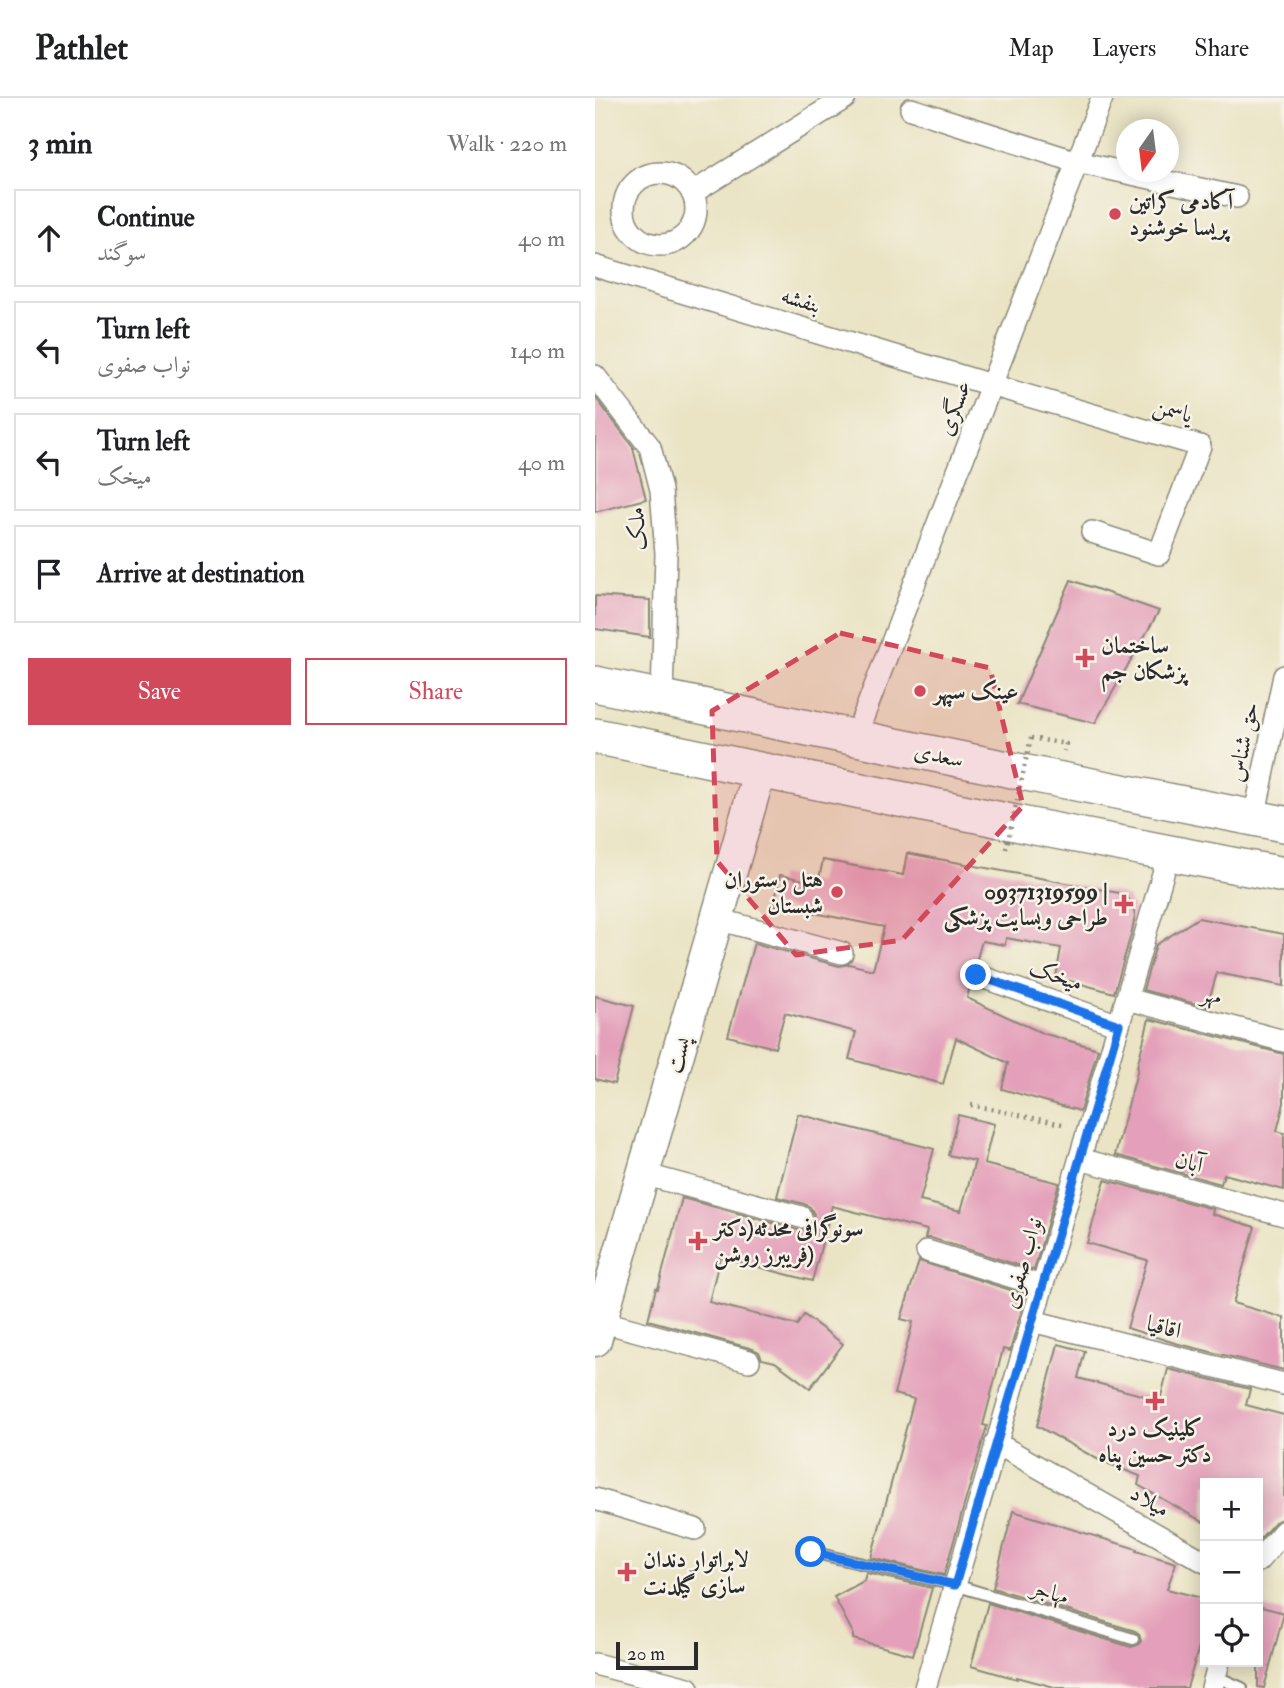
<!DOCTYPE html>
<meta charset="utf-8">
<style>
:root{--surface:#fff;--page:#f6f6f6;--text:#202124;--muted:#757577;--line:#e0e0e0;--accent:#d1495b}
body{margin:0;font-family:"IM FELL Double Pica",Amiri,serif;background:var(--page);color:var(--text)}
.controls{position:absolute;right:21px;bottom:21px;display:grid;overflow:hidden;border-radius:0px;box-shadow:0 4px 18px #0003}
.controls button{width:63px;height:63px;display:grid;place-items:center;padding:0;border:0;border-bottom:2px solid var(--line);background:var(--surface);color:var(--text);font:35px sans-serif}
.compass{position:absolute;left:521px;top:21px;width:63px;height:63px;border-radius:50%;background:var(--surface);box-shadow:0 4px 18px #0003;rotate:194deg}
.scale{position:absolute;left:21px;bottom:18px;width:82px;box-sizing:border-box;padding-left:7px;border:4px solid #2b2b2b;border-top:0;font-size:19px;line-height:24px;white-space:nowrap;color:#2b2b2b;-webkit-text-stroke:5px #f7f3e8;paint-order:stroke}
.stop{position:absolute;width:21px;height:21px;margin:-16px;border:5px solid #1a73e8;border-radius:50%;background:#fff}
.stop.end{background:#1a73e8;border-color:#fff;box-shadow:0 2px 7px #0008}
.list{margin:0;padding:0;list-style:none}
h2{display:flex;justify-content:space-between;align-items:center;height:91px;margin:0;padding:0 28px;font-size:30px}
h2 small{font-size:23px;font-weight:400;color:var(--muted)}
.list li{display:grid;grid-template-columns:46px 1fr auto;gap:21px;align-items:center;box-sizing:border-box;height:98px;margin:0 14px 14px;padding:0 14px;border:2px solid var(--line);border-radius:0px}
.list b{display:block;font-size:26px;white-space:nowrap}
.list p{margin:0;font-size:23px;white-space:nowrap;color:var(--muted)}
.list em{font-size:23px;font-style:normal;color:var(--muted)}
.actions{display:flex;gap:14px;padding:21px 28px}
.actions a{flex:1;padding:16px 0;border:2px solid var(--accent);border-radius:0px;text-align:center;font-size:24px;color:var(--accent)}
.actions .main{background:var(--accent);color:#fff}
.icon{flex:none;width:38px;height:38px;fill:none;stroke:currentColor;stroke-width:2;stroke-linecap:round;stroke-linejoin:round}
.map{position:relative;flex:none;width:689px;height:1590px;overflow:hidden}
header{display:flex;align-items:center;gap:42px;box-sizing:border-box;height:98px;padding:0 35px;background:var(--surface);border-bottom:2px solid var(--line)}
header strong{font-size:33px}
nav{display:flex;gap:38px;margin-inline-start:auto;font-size:24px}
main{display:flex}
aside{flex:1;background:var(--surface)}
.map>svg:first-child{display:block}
.building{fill:#e4a0ba}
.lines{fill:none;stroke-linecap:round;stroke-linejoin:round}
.lane-casing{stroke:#8a8878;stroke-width:14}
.street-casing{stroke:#8a8878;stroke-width:24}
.secondary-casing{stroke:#8a8878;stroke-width:35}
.primary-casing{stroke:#8a8878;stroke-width:38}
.path{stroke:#8a8878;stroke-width:4.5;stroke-dasharray:2 5;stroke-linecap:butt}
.lane{stroke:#fff;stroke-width:10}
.street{stroke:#fff;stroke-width:21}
.secondary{stroke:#fff;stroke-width:32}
.primary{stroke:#fff;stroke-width:35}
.path-bridge{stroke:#8a8878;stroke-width:4.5;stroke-dasharray:2 5;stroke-linecap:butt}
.route{stroke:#1a73e8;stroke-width:9}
.marked{fill:#d1495b;fill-opacity:0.2;stroke:#d1495b;stroke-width:5;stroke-dasharray:14 9;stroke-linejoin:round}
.poi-dot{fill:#d1495b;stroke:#f7f3e8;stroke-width:2.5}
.labels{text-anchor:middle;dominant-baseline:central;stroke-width:5;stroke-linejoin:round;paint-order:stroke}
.poi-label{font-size:23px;font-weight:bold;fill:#2b2b2b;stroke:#f7f3e8;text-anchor:start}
.street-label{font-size:23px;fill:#2b2b2b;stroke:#f7f3e8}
</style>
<header>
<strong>Pathlet</strong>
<nav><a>Map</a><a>Layers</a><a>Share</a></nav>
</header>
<main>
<aside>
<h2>3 min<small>Walk · 220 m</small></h2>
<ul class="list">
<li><svg class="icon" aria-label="ahead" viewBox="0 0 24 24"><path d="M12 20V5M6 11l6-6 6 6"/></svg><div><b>Continue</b><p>سوگند</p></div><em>40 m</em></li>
<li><svg class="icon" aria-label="left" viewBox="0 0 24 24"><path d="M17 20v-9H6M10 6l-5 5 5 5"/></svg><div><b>Turn left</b><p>نواب صفوی</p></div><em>140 m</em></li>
<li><svg class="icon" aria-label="left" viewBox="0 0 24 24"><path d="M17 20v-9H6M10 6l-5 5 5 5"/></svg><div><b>Turn left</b><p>میخک</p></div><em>40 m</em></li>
<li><svg class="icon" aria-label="arrive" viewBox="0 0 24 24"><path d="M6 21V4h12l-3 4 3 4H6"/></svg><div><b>Arrive at destination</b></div></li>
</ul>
<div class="actions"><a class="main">Save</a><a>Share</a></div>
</aside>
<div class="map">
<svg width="689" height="1590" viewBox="0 0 689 1590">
<rect width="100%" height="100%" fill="#f7f3e8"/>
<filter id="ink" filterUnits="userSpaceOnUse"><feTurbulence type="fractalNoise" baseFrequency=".0143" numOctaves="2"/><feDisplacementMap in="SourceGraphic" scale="14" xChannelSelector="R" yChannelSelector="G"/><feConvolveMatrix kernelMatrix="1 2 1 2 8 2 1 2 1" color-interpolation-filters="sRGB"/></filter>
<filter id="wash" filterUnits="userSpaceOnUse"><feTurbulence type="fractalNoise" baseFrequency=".00686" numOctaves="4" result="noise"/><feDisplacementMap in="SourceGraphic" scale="28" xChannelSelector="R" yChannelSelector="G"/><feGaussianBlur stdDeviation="1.57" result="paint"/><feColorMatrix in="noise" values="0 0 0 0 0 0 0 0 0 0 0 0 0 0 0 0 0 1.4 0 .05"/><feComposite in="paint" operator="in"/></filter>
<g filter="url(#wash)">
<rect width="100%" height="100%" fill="#eae4c5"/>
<g id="blocks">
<g class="building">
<polygon points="0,299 39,350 38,350 51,401 0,414"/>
<polygon points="476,482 564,513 500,625 422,606"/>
<polygon points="0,498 55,502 55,539 0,531"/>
<polygon points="312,755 524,795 533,800 538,809 540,818 537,833 519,895 461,879 466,850 411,840 410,847 387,843 381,864 373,867 368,873 368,880 375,888 372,900 447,935 503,951 485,1013 407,991 413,965 361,940 348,986 254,961 261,934 190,915 180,950 133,938 159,845 244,868 254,866 278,872 289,829 179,807 185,777 223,785 228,762 308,777"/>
<polygon points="603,820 689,836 689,888 622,875 612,909 548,892 561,847"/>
<polygon points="0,898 39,908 19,986 0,981"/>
<polygon points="554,921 689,956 689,1005 682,1033 689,1035 689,1092 629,1076 626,1086 520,1057 543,970 542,969"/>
<polygon points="203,1016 339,1051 325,1103 366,1113 380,1063 353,1057 363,1017 399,1026 389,1066 464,1085 439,1172 336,1140 330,1140 332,1132 237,1108 217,1183 125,1159 114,1204 202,1227 209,1217 248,1246 215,1290 180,1264 167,1261 164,1254 158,1251 53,1222 61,1190 63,1191 87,1100 203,1132 210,1131 216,1128 218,1123 219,1116 215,1109 209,1106 182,1099"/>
<polygon points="510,1082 618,1111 617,1116 660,1129 638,1205 689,1220 689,1272 580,1245 532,1230 552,1162 492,1145"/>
<polygon points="324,1163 431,1197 415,1253 408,1251 388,1327 392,1328 349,1477 276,1460 319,1301 299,1296 318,1224 306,1221"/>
<polygon points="463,1246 490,1253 483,1280 565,1302 573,1271 655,1291 651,1307 689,1317 689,1420 680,1424 663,1443 663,1385 610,1385 610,1425 543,1387 545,1378 504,1362 442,1328"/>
<polygon points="418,1413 542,1451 541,1453 581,1465 572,1491 610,1501 610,1528 592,1590 463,1590 422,1579 422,1581 376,1568 393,1505 536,1549 543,1547 546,1543 544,1536 540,1533 398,1490"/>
<polygon points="271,1475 337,1490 318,1557 258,1541 258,1535 239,1499 269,1483"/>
<polygon points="663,1508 689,1515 669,1590 663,1589"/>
</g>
</g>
</g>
<g filter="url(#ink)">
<use href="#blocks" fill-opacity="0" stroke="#8a8878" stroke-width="2"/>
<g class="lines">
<g class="lane-casing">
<g id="lane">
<polyline points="216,1454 360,1487 538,1541"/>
<polyline points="620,1578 647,1590"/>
</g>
</g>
<g class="street-casing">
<g id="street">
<polyline points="316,11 482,64 642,99"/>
<circle cx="65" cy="111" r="36"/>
<polyline points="97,95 250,0"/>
<polyline points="0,168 396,287 605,348 564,456 497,434"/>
<polyline points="0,278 55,349 66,392 71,455 67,600"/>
<polyline points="260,640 507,0"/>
<polyline points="659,720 689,578"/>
<polyline points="122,821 247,855"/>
<polyline points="381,877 524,927"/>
<polyline points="532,901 689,943"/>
<polyline points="485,1061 689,1117"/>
<polyline points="48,1076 206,1119"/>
<polyline points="332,1153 447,1188"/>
<polyline points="5,1223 154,1263"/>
<polyline points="437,1223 689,1286"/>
<polyline points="401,1345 610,1464"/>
<polyline points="0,1401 100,1431"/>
<polyline points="663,1463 689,1433"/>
<polyline points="0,1566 93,1590"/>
<polyline points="330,1590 574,755"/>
<polyline points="617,1590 624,1564"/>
</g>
</g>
<g class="secondary-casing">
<polyline id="secondary" points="0,1242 165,672"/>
</g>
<g class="primary-casing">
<g id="primary">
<polyline points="0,586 446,678 689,726"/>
<polyline points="0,638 435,728 689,777"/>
</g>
</g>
<g class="path">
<polyline points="436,640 471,646 469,653"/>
<polyline points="376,1007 472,1027"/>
</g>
<use href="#lane" class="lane"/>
<use href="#street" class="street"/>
<use href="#secondary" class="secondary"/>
<use href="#primary" class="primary"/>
<polyline class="path-bridge" points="411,751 436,640"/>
</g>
</g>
<g class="lines" filter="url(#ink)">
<polyline class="route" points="216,1454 360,1487 524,927 381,877"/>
</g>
<path class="marked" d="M245 535 395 570 428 708 307 842 201 857 122 763 117 613Z"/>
<g class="poi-dot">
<circle cx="520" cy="116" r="7"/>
<path d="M486.5 549.5h7v7h7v7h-7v7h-7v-7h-7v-7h7z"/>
<circle cx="325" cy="593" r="7"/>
<circle cx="242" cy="794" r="7"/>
<path d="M525.5 795.5h7v7h7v7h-7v7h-7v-7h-7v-7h7z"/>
<path d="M99.5 1132.5h7v7h7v7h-7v7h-7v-7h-7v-7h7z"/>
<path d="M556.5 1292.5h7v7h7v7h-7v7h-7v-7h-7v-7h7z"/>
<path d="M28.5 1463.5h7v7h7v7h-7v7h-7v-7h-7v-7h7z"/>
</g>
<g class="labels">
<g class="poi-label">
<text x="534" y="103">آکادمی کراتین<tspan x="534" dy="26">پریسا خوشنود</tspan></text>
<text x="506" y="547">ساختمان<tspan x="506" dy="26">پزشکان جم</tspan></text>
<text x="339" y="593">عینک سپهر</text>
<text x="228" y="781" text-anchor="end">هتل رستوران<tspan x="228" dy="26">شبستان</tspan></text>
<text x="513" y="793" text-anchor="end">09371319599 |<tspan x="513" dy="26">طراحی وبسایت پزشکی</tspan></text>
<text x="119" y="1130">سونوگرافی محدثه(دکتر<tspan x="119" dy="26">فریبرز روشن)</tspan></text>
<text x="560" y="1330" text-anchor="middle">کلینیک درد<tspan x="560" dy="26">دکتر حسین پناه</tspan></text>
<text x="48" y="1461">لابراتوار دندان<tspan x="48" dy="26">سازی گیلدنت</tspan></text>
</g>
<g class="street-label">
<text transform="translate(206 202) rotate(17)">بنفشه</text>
<text transform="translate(359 310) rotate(-69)">عسگری</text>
<text transform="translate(578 312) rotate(16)">یاسمن</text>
<text transform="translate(42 431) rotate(-94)">ملک</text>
<text transform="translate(648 644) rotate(-78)">حق شناس</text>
<text transform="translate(344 657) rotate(12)">سعدی</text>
<text transform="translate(461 877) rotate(19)">میخک</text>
<text transform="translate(617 897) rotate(15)">مهر</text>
<text transform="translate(83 957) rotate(-74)">پست</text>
<text transform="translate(594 1064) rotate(15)">آبان</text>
<text transform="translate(427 1165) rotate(-74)">نواب صفوی</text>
<text transform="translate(569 1229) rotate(14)">اقاقیا</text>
<text transform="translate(555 1403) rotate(30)">میلاد</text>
<text transform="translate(455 1494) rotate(17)">مهاجر</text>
</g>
</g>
</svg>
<div class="controls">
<button>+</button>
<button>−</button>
<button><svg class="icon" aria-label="locate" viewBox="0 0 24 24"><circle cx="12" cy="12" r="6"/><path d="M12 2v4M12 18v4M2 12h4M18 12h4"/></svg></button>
</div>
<svg class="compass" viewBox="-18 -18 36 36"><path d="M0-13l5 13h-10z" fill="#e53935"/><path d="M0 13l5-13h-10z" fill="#757577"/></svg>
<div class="scale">20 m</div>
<div class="stop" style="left:216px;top:1454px"></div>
<div class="stop end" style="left:381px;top:877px"></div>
</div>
</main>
